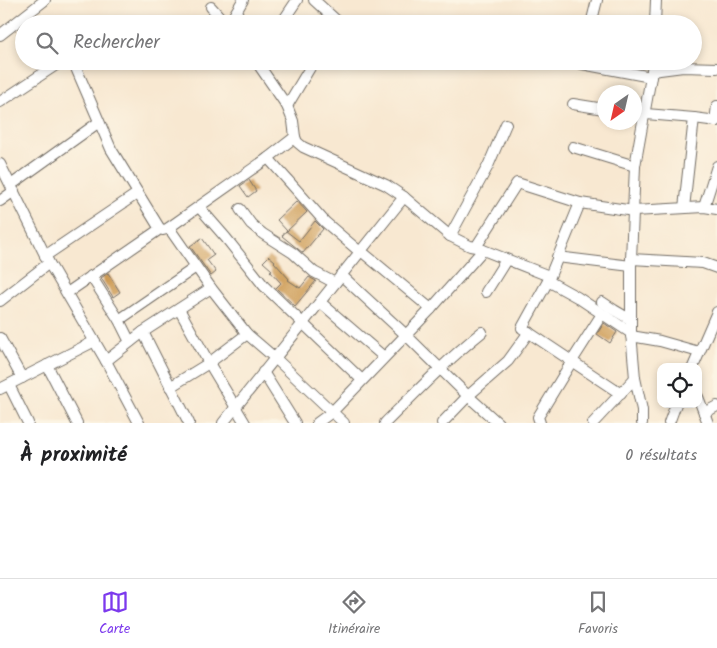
<!DOCTYPE html>
<html lang="fr">
<meta charset="utf-8">
<style>
:root{--surface:#fff;--page:#f2f2f2;--text:#202124;--muted:#757577;--line:#e0e0e0;--accent:#7c3aed}
body{margin:0;font-family:Kalam,sans-serif;background:var(--page);color:var(--text)}
.controls{position:absolute;right:15px;bottom:15px;display:grid;overflow:hidden;border-radius:10px;box-shadow:0 2px 8px #0003}
.controls button{width:45px;height:45px;display:grid;place-items:center;padding:0;border:0;border-bottom:1px solid var(--line);background:var(--surface);color:var(--text);font:25px sans-serif}
.compass{position:absolute;left:597px;top:85px;width:45px;height:45px;border-radius:50%;background:var(--surface);box-shadow:0 2px 8px #0003;rotate:214deg}
.list{margin:0;padding:0;list-style:none}
h2{display:flex;justify-content:space-between;align-items:center;height:65px;margin:0;padding:0 20px;font-size:21px}
h2 small{font-size:16px;font-weight:400;color:var(--muted)}
.icon{flex:none;width:28px;height:28px;fill:none;stroke:currentColor;stroke-width:2;stroke-linecap:round;stroke-linejoin:round}
.map{position:relative;flex:none;width:717px;height:423px;overflow:hidden}
.search{position:absolute;background:var(--surface);box-shadow:0 2px 8px #0003;left:15px;right:15px;top:15px;height:55px;display:flex;align-items:center;gap:12px;box-sizing:border-box;padding:0 18px;border-radius:28px;color:var(--muted);font-size:19px}
.sheet{height:155px;background:var(--surface)}
nav{display:flex;justify-content:space-around;align-items:center;box-sizing:border-box;height:70px;border-top:1px solid var(--line);background:var(--surface);font-size:14px;color:var(--muted)}
nav a{display:grid;justify-items:center;gap:2px}
nav .on{color:var(--accent)}
.map>svg:first-child{display:block}
.building{fill:#ce9c57}
.lines{fill:none;stroke-linecap:round;stroke-linejoin:round}
.minor-casing{stroke:#736d65;stroke-width:12}
.minor{stroke:#fff;stroke-width:10}
</style>
<div class="map">
<svg width="717" height="423" viewBox="0 0 717 423">
<rect width="100%" height="100%" fill="#fcf5e5"/>
<filter id="ink" filterUnits="userSpaceOnUse"><feTurbulence type="fractalNoise" baseFrequency=".02" numOctaves="2"/><feDisplacementMap in="SourceGraphic" scale="10" xChannelSelector="R" yChannelSelector="G"/><feConvolveMatrix kernelMatrix="1 2 1 2 8 2 1 2 1" color-interpolation-filters="sRGB"/></filter>
<filter id="wash" filterUnits="userSpaceOnUse"><feTurbulence type="fractalNoise" baseFrequency=".0096" numOctaves="4" result="noise"/><feDisplacementMap in="SourceGraphic" scale="20" xChannelSelector="R" yChannelSelector="G"/><feGaussianBlur stdDeviation="1.12" result="paint"/><feColorMatrix in="noise" values="0 0 0 0 0 0 0 0 0 0 0 0 0 0 0 0 0 1.4 0 .05"/><feComposite in="paint" operator="in"/></filter>
<g filter="url(#wash)">
<rect width="100%" height="100%" fill="#f8e8d1"/>
<g id="blocks">
<g class="building">
<polygon points="249,180 256,191 248,197 240,186"/>
<polygon points="297,201 307,212 287,231 277,220"/>
<polygon points="315,221 323,229 303,253 282,236 286,231 299,241"/>
<polygon points="202,238 214,255 207,260 216,272 211,276 190,246"/>
<polygon points="269,256 275,261 274,262 289,279 288,280 300,288 309,277 316,281 295,306 276,288 281,283 270,271 272,270 263,262"/>
<polygon points="108,273 120,292 113,297 101,278"/>
<polygon points="604,323 617,332 610,343 597,334"/>
</g>
</g>
</g>
<g filter="url(#ink)">
<use href="#blocks" fill-opacity="0" stroke="#736d65" stroke-width="1"/>
<g class="lines">
<g class="minor-casing">
<g id="minor">
<polyline points="314,0 337,21 336,24"/>
<polyline points="211,7 226,24"/>
<polyline points="592,20 609,24"/>
<polyline points="229,24 243,0"/>
<polyline points="281,24 297,0"/>
<polyline points="591,24 597,0"/>
<polyline points="655,24 656,0"/>
<polyline points="0,35 45,0"/>
<polyline points="73,61 111,149 160,229"/>
<polyline points="256,61 287,106 293,121 295,137 297,142 303,147 386,185 404,197 450,236 470,246 476,247 517,183 580,203 634,211 704,207 717,209"/>
<polyline points="582,61 582,64 651,77"/>
<polyline points="652,71 683,67 717,68"/>
<polyline points="0,102 62,61"/>
<polyline points="573,104 604,109"/>
<polyline points="287,106 314,61"/>
<polyline points="634,113 694,118 717,121"/>
<polyline points="715,121 717,106"/>
<polyline points="573,147 635,166"/>
<polyline points="268,158 325,222 360,252"/>
<polyline points="0,164 49,263 106,361 139,423"/>
<polyline points="11,185 99,122"/>
<polyline points="0,201 14,191"/>
<polyline points="580,203 548,281 522,328 621,394"/>
<polyline points="199,207 226,238 264,286 362,380"/>
<polyline points="704,207 717,166"/>
<polyline points="684,208 694,118"/>
<polyline points="240,209 251,224 263,234 293,253 314,272 335,283"/>
<polyline points="169,228 211,288 247,334 275,358 344,423"/>
<polyline points="450,236 488,166 506,124"/>
<polyline points="478,248 549,276"/>
<polyline points="361,251 431,309"/>
<polyline points="45,256 138,193"/>
<polyline points="557,257 631,266"/>
<polyline points="631,259 703,263 717,268"/>
<polyline points="341,275 406,335 468,396 498,423"/>
<polyline points="91,276 119,320 130,342"/>
<polyline points="548,281 577,297 631,333"/>
<polyline points="486,292 506,260"/>
<polyline points="67,293 160,229 163,230 167,229 268,158 295,137"/>
<polyline points="0,301 49,263"/>
<polyline points="320,302 384,357"/>
<polyline points="602,302 614,310 631,320"/>
<polyline points="179,309 209,363 245,423"/>
<polyline points="119,320 196,267"/>
<polyline points="143,332 189,423"/>
<polyline points="631,336 660,341 699,352"/>
<polyline points="0,338 22,378"/>
<polyline points="106,361 143,332 211,288"/>
<polyline points="47,365 77,423"/>
<polyline points="693,367 717,312"/>
<polyline points="263,372 295,423"/>
<polyline points="9,385 28,423"/>
<polyline points="170,387 209,363 247,334"/>
<polyline points="0,389 95,341"/>
<polyline points="698,397 708,423"/>
<polyline points="704,413 717,406"/>
<polyline points="223,423 404,197"/>
<polyline points="317,423 332,412 431,309 483,250"/>
<path d="M385 423C416 392 447 360 482 332"/>
<polyline points="442,423 468,396 508,361 529,332"/>
<polyline points="540,423 538,417 572,361 602,314"/>
<polyline points="593,423 635,378"/>
<polyline points="642,423 642,410 635,378 631,333 631,259 635,166 652,71 653,61"/>
<polyline points="669,423 676,404"/>
</g>
</g>
<use href="#minor" class="minor"/>
</g>
</g>
</svg>
<div class="controls">
<button><svg class="icon" aria-label="locate" viewBox="0 0 24 24"><circle cx="12" cy="12" r="6"/><path d="M12 2v4M12 18v4M2 12h4M18 12h4"/></svg></button>
</div>
<svg class="compass" viewBox="-18 -18 36 36"><path d="M0-13l5 13h-10z" fill="#e53935"/><path d="M0 13l5-13h-10z" fill="#757577"/></svg>
<div class="search"><svg class="icon" aria-label="search" viewBox="0 0 24 24"><circle cx="10" cy="10" r="6"/><path d="M15 15l6 6"/></svg>Rechercher</div>
</div>
<section class="sheet">
<h2>À proximité<small>0 résultats</small></h2>
<ul class="list">
</ul>
</section>
<nav>
<a class="on"><svg class="icon" aria-label="map" viewBox="0 0 24 24"><path d="M3 6l6-2 6 2 6-2v14l-6 2-6-2-6 2zM9 4v14M15 6v14"/></svg>Carte</a>
<a><svg class="icon" aria-label="directions" viewBox="0 0 24 24"><path d="M12 3l9 9-9 9-9-9zM9 14v-3h6M13 9l2 2-2 2"/></svg>Itinéraire</a>
<a><svg class="icon" aria-label="saved" viewBox="0 0 24 24"><path d="M7 4h10v16l-5-4-5 4z"/></svg>Favoris</a>
</nav>
